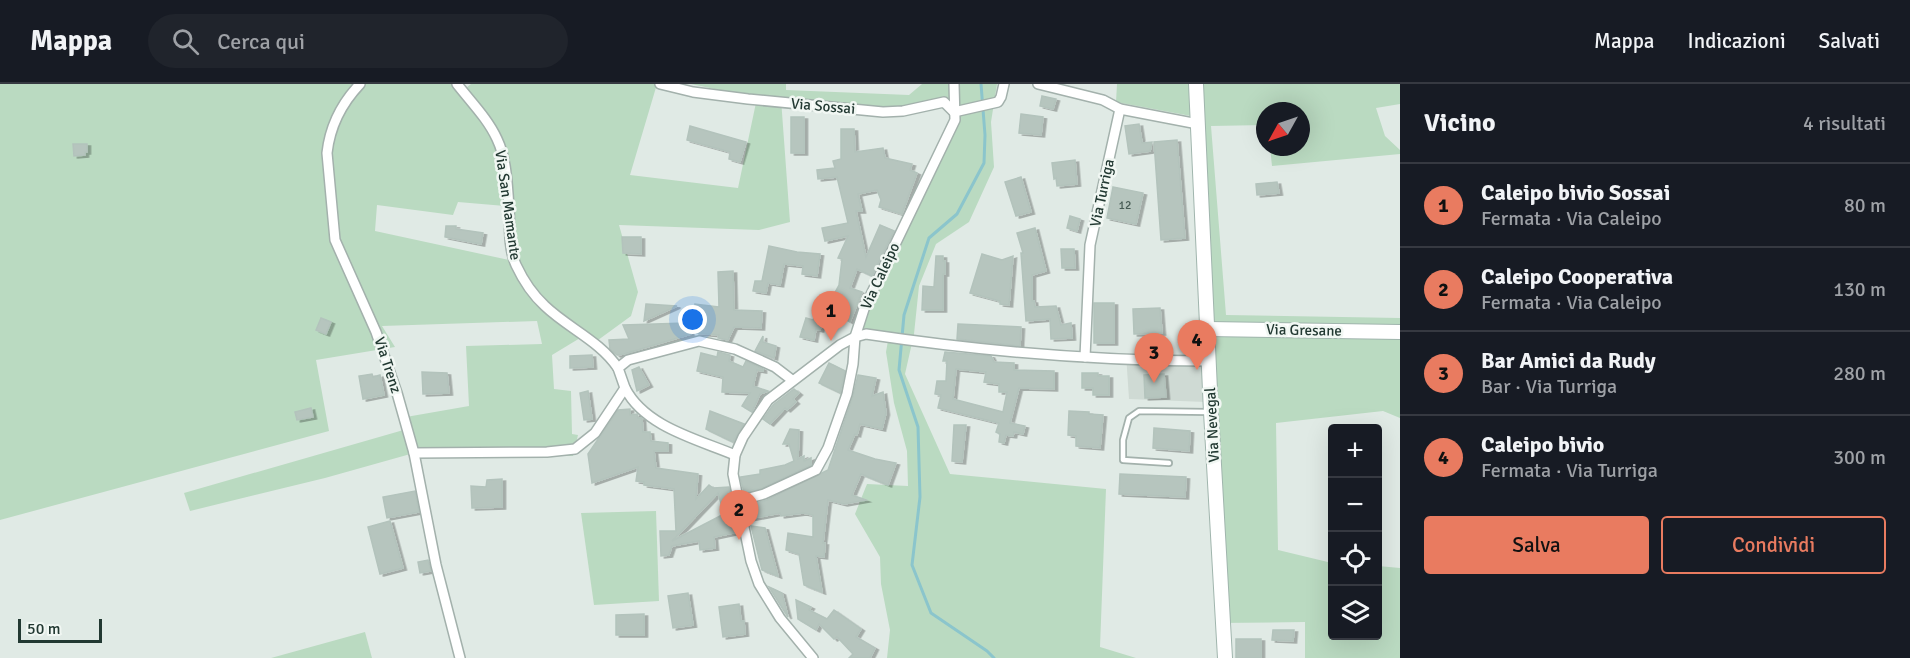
<!DOCTYPE html>
<html lang="it">
<meta charset="utf-8">
<style>
:root{--surface:#171b24;--page:#20242c;--text:#f1f3f6;--muted:#9ea1a6;--line:#363941;--accent:#e97b60}
body{margin:0;font-family:Signika,sans-serif;background:var(--page);color:var(--text)}
.controls{position:absolute;right:18px;bottom:18px;display:grid;overflow:hidden;border-radius:6px;box-shadow:0 6px 24px #0002}
.controls button{width:54px;height:54px;display:grid;place-items:center;padding:0;border:0;border-bottom:2px solid var(--line);background:var(--surface);color:var(--text);font:30px sans-serif}
.compass{position:absolute;left:1256px;top:18px;width:54px;height:54px;border-radius:50%;background:var(--surface);box-shadow:0 6px 24px #0002;rotate:230deg}
.scale{position:absolute;left:18px;bottom:15px;width:84px;box-sizing:border-box;padding-left:6px;border:3px solid #223932;border-top:0;font-size:16px;line-height:21px;white-space:nowrap;color:#223932;-webkit-text-stroke:4px #f1f7f3;paint-order:stroke}
.you{position:absolute;left:693px;top:236px;width:21px;height:21px;margin:-15px;border:4px solid #fff;border-radius:50%;background:#1a73e8;box-shadow:0 0 0 9px #1a73e833}
.badge{display:grid;place-items:center;width:39px;height:39px;border-radius:50%;background:var(--accent);color:#111;font-size:20px;font-weight:700}
.pin{position:absolute;translate:-50% -50px;filter:drop-shadow(0 2px 3px #0008)}
.pin::after{content:'';position:absolute;top:32px;width:21px;height:18px;background:inherit;clip-path:polygon(0 0,100% 0,50% 100%)}
.list{margin:0;padding:0;list-style:none}
h2{display:flex;justify-content:space-between;align-items:center;height:78px;margin:0;padding:0 24px;font-size:26px}
h2 small{font-size:20px;font-weight:400;color:var(--muted)}
.list li{display:grid;grid-template-columns:39px 1fr auto;gap:18px;align-items:center;box-sizing:border-box;height:84px;padding:0 24px;border-top:2px solid var(--line)}
.list b{display:block;font-size:22px;white-space:nowrap}
.list p{margin:0;font-size:20px;white-space:nowrap;color:var(--muted)}
.list em{font-size:20px;font-style:normal;color:var(--muted)}
.actions{display:flex;gap:12px;padding:18px 24px}
.actions a{flex:1;padding:14px 0;border:2px solid var(--accent);border-radius:6px;text-align:center;font-size:21px;color:var(--accent)}
.actions .main{background:var(--accent);color:#111}
.icon{flex:none;width:33px;height:33px;fill:none;stroke:currentColor;stroke-width:2;stroke-linecap:round;stroke-linejoin:round}
.map{position:relative;flex:none;width:1400px;height:574px;overflow:hidden}
header{display:flex;align-items:center;gap:36px;box-sizing:border-box;height:84px;padding:0 30px;background:var(--surface);border-bottom:2px solid var(--line)}
header strong{font-size:28px}
nav{display:flex;gap:33px;margin-inline-start:auto;font-size:21px}
.search{width:420px;height:54px;background:var(--page);display:flex;align-items:center;gap:15px;box-sizing:border-box;padding:0 21px;border-radius:33px;color:var(--muted);font-size:22px}
main{display:flex}
aside{flex:1;background:var(--surface)}
.map>svg:first-child{display:block}
.built{fill:#cfdad4}
.green{fill:#badac1;fill-rule:evenodd}
.lines{fill:none;stroke-linecap:round;stroke-linejoin:round}
.stream{stroke:#8bc5cc;stroke-width:3}
.building{fill:#b6c5be;stroke:#b3c3bc;stroke-width:1.5;fill-rule:evenodd;filter:url(#shadow)}
.lane-casing{stroke:#a3b1ac;stroke-width:8}
.street-casing{stroke:#a3b1ac;stroke-width:12}
.secondary-casing{stroke:#a0b5ad;stroke-width:16}
.lane{stroke:#fff;stroke-width:4.5}
.street{stroke:#fff;stroke-width:9}
.secondary{stroke:#fff;stroke-width:14}
.labels{text-anchor:middle;dominant-baseline:central;stroke-width:5;stroke-linejoin:round;paint-order:stroke}
.number-label{font-size:12px;fill:#475c55}
.street-label{font-size:15px;fill:#223932;stroke:#f1f7f3}
</style>
<header>
<strong>Mappa</strong>
<div class="search"><svg class="icon" aria-label="search" viewBox="0 0 24 24"><circle cx="10" cy="10" r="6"/><path d="M15 15l6 6"/></svg>Cerca qui</div>
<nav><a>Mappa</a><a>Indicazioni</a><a>Salvati</a></nav>
</header>
<main>
<div class="map">
<svg width="1400" height="574" viewBox="0 0 1400 574">
<defs>
<filter id="shadow"><feDropShadow dx="3.5" dy="2" stdDeviation="0" flood-color="#0004"/></filter>
</defs>
<rect width="100%" height="100%" fill="#e0eae5"/>
<polygon class="built" points="1126,270 1204,271 1206,318 1129,315"/>
<g class="green">
<path d="M0 0H463L466 4 471 0H657L630 91 738 104 757 14 691 0H786V6L909 11 922 0H997L991 38 994 83 969 138 936 160 919 202 914 250 905 290 950 390 1106 405 1100 563 1136 574H887L890 546 881 500 880 473 855 430 867 400 908 402 907 367 894 319 886 268 889 251 859 248 867 224 953 43 951 28 942 14 911 24H887L781 15 790 138 759 146 619 141 638 208 631 232 594 259 585 251 552 271 554 305 571 307 572 350 578 351 573 372 414 369 325 394 190 427 184 409 407 345 406 333 469 322 466 262 542 260 537 237 382 242 395 263 316 276 329 347 0 436ZM458 118 505 122 509 176 375 147 377 121 453 131Z"/>
<polygon points="1117,0 1400,0 1400,20 1376,24 1385,52 1400,66 1400,70 1272,82 1270,63 1301,63 1301,27 1265,27 1265,41 1211,42 1226,231 1400,234 1400,334 1383,327 1276,339 1278,466 1332,479 1332,552 1378,552 1378,482 1400,484 1400,574 1305,574 1305,538 1217,539 1191,32 1116,18"/>
<polygon points="656,427 659,517 594,521 581,429"/>
<polygon points="365,548 372,574 271,574"/>
</g>
<g class="lines">
<polyline class="stream" points="981,0 985,51 984,79 957,130 929,154 904,231 899,286 918,343 920,413 912,481 931,529 987,567 994,574"/>
</g>
<g class="building">
<polygon points="1042,12 1056,15 1053,25 1040,22"/>
<polygon points="1021,30 1043,33 1041,51 1019,49"/>
<rect x="791" y="33" width="13" height="36"/>
<polygon points="1139,40 1142,59 1152,58 1150,67 1129,70 1125,42"/>
<polygon points="690,42 746,58 740,78 729,75 730,68 687,56"/>
<polygon points="841,45 854,45 855,68 883,64 885,74 912,80 910,86 917,89 902,130 879,123 881,116 877,106 858,110 862,127 856,127 866,173 880,141 894,147 872,192 857,185 850,204 862,208 850,238 827,224 820,246 816,245 814,256 800,253 806,234 813,236 819,221 827,223 839,201 842,175 838,174 848,152 825,157 822,144 848,139 837,93 818,95 817,86 835,84 833,77 841,75"/>
<polygon points="1177,56 1185,154 1161,156 1154,58"/>
<polygon points="73,60 87,60 87,68 85,68 85,71 74,72"/>
<polygon points="1075,76 1077,100 1057,102 1056,94 1054,95 1052,79"/>
<polygon points="1021,93 1031,128 1016,132 1005,98"/>
<polygon points="1277,98 1279,109 1257,111 1256,100"/>
<polygon points="1113,103 1143,109 1136,140 1107,134"/>
<polygon points="1070,132 1080,135 1077,147 1067,144"/>
<polygon points="446,142 456,142 456,145 483,149 481,160 445,153"/>
<polygon points="1035,144 1046,187 1032,191 1032,217 1034,217 1035,223 1056,222 1061,241 1071,239 1072,254 1051,255 1050,235 1026,237 1021,169 1023,169 1017,149"/>
<polygon points="622,153 641,153 641,170 623,169"/>
<polygon points="769,162 797,168 820,170 817,192 802,190 803,182 784,180 780,201 768,199 766,209 753,207 755,197 762,197"/>
<polygon points="1061,165 1074,165 1075,184 1062,184"/>
<polygon points="982,170 1002,176 1013,172 1009,221 1000,220 1000,217 970,209"/>
<polygon points="936,172 943,172 943,177 945,177 945,190 943,190 943,226 922,226 923,202 934,203"/>
<polygon points="733,187 734,226 762,227 761,244 734,243 728,256 718,254 719,251 696,249 695,220 719,223 718,188"/>
<rect x="1094" y="219" width="20" height="40"/>
<polygon points="646,220 677,222 644,237"/>
<polygon points="1160,224 1162,249 1134,250 1133,225"/>
<polygon points="321,234 331,238 326,250 316,246"/>
<polygon points="686,239 691,250 624,270 617,271 610,265 609,256 629,255 623,241"/>
<polygon points="958,240 1021,243 1020,262 957,255"/>
<polygon points="763,252 763,258 776,262 774,274 755,267"/>
<polygon points="718,268 730,271 729,277 743,283 746,277 763,285 763,287 757,286 753,302 768,307 760,310 752,328 742,322 750,309 722,308 723,293 697,287 701,269 717,273"/>
<path d="M945 268 991 272 994 278 1014 279V286L1054 287V305L1019 304 1010 339 1025 342 1023 350 1014 348 1013 352 1006 351 1004 359 999 358 1000 350 996 348 999 339 938 324 941 311 935 310 937 297H946L947 277H943ZM956 285 986 288 984 298 999 300V308H1007L1003 328 953 315Z"/>
<polygon points="592,271 593,283 570,284 570,272"/>
<polygon points="829,279 845,287 840,309 819,299"/>
<polygon points="639,283 649,301 637,307 632,286"/>
<polygon points="422,288 447,289 449,309 423,310"/>
<polygon points="1082,289 1098,289 1098,292 1109,292 1109,311 1093,311 1093,304 1082,304"/>
<polygon points="372,290 373,293 380,291 384,311 363,315 359,292"/>
<polygon points="1164,290 1166,313 1145,314 1144,291"/>
<polygon points="858,291 876,294 872,312 883,308 886,329 882,345 860,340 857,351 855,350 848,366 875,375 896,379 888,401 861,390 852,411 866,416 844,420 828,416 823,459 825,459 824,473 816,472 822,508 804,501 799,470 786,466 788,449 813,453 813,431 803,429 781,432 780,429 749,435 746,422 767,416 828,386 853,312"/>
<polygon points="794,305 799,309 793,315 796,318 787,326 785,324 770,340 763,335 773,321"/>
<polygon points="588,307 592,335 584,336 580,309"/>
<polygon points="311,324 313,333 297,336 295,328"/>
<path d="M630 325V331L637 330 638 334H642L643 348H650L651 357 668 359V367H654L656 384 698 390 696 415 709 401 713 404 729 403 736 437 729 438 736 439 738 448 714 453 715 464 700 466 699 457 672 462 669 471 661 472 660 447H676L674 405 644 401V398L636 397 638 383 592 399 588 370 618 326ZM718 409 724 430 672 457 676 453Z"/>
<polygon points="710,327 744,340 733,358 706,345"/>
<polygon points="1069,327 1089,328 1089,330 1103,331 1100,364 1076,362 1076,352 1068,351"/>
<polygon points="954,341 966,341 962,378 952,377"/>
<polygon points="1154,344 1190,347 1189,367 1153,364"/>
<polygon points="790,345 799,346 798,375 804,372 804,377 811,374 811,381 762,404 744,408 740,393 760,390 760,386 785,381 794,377 789,360 783,360"/>
<polygon points="1120,390 1186,393 1185,413 1119,410"/>
<polygon points="502,395 502,423 472,424 471,402 486,403 487,396"/>
<polygon points="415,407 419,428 387,434 383,413"/>
<polygon points="390,437 403,484 380,490 368,443"/>
<polygon points="751,442 765,444 778,492 762,486"/>
<polygon points="428,476 431,487 420,489 418,478"/>
<polygon points="769,503 782,509 788,533 786,530"/>
<polygon points="688,509 693,541 673,544 668,512"/>
<polygon points="796,516 811,523 809,526 827,535 834,526 861,545 856,553 875,564 870,574 849,574 853,570 837,553 834,555 819,540 816,546 798,535"/>
<polygon points="739,520 741,537 744,537 745,550 723,553 719,523"/>
<polygon points="644,530 644,551 616,551 616,531"/>
<polygon points="1273,546 1294,546 1293,557 1272,556"/>
<rect x="1236" y="555" width="25" height="19"/>
</g>
<g class="lines">
<g class="lane-casing">
<polyline id="lane" points="1169,379 1123,376 1123,356 1129,334 1139,327 1208,328"/>
</g>
<g class="street-casing">
<g id="street">
<path d="M360 0C341 20 330 42 327 69L335 156 376 248 397 309 414 369 436 481 460 574"/>
<path d="M457 0C471 18 488 35 497 55 507 76 507 100 509 123 510 141 508 164 516 181 523 196 533 211 545 222 568 244 600 257 618 284"/>
<polyline points="660,0 693,8 748,15 883,28 903,27 944,18 954,28"/>
<polyline points="1038,0 1103,16 1120,25 1198,40"/>
<polyline points="954,28 998,18 1001,13 1004,0"/>
<polyline points="1085,273 1090,161 1120,25"/>
<path d="M625 304C645 343 697 355 735 371"/>
<polyline points="414,369 547,368 575,365 595,349 625,304 618,284 628,276 699,257 735,265 775,283 792,296"/>
<polyline points="738,417 764,410 816,386 828,364 847,310 853,280 855,253 864,225 955,36 954,0"/>
<path d="M813 574 780 534 759 500 751 477 733 390 735 371 743 353 768 316 840 261 855 253 866 250C980 267 1094 277 1209 277"/>
</g>
</g>
<g class="secondary-casing">
<g id="secondary">
<polyline points="1196,0 1211,328 1225,574"/>
<polyline points="1208,245 1400,248"/>
</g>
</g>
<use href="#lane" class="lane"/>
<use href="#street" class="street"/>
<use href="#secondary" class="secondary"/>
</g>
<g class="labels">
<g class="number-label">
<text x="1125" y="121">12</text>
</g>
<g class="street-label">
<text transform="translate(823 22) rotate(5)">Via Sossai</text>
<text transform="translate(1102 109) rotate(-78)">Via Turriga</text>
<text transform="translate(508 121) rotate(82)">Via San Mamante</text>
<text transform="translate(880 192) rotate(-65)">Via Caleipo</text>
<text transform="translate(1304 246) rotate(1)">Via Gresane</text>
<text transform="translate(388 281) rotate(72)">Via Trenz</text>
<text transform="translate(1212 341) rotate(-93)">Via Nevegal</text>
</g>
</g>
</svg>
<div class="controls">
<button>+</button>
<button>−</button>
<button><svg class="icon" aria-label="locate" viewBox="0 0 24 24"><circle cx="12" cy="12" r="6"/><path d="M12 2v4M12 18v4M2 12h4M18 12h4"/></svg></button>
<button><svg class="icon" aria-label="layers" viewBox="0 0 24 24"><path d="M12 4l9 5-9 5-9-5zM3 14l9 5 9-5"/></svg></button>
</div>
<svg class="compass" viewBox="-18 -18 36 36"><path d="M0-13l5 13h-10z" fill="#e53935"/><path d="M0 13l5-13h-10z" fill="#9ea1a6"/></svg>
<div class="scale">50 m</div>
<div class="you"></div>
<div class="pin badge" style="left:831px;top:257px">1</div>
<div class="pin badge" style="left:739px;top:456px">2</div>
<div class="pin badge" style="left:1154px;top:299px">3</div>
<div class="pin badge" style="left:1197px;top:286px">4</div>
</div>
<aside>
<h2>Vicino<small>4 risultati</small></h2>
<ul class="list">
<li><span class="badge">1</span><div><b>Caleipo bivio Sossai</b><p>Fermata · Via Caleipo</p></div><em>80 m</em></li>
<li><span class="badge">2</span><div><b>Caleipo Cooperativa</b><p>Fermata · Via Caleipo</p></div><em>130 m</em></li>
<li><span class="badge">3</span><div><b>Bar Amici da Rudy</b><p>Bar · Via Turriga</p></div><em>280 m</em></li>
<li><span class="badge">4</span><div><b>Caleipo bivio</b><p>Fermata · Via Turriga</p></div><em>300 m</em></li>
</ul>
<div class="actions"><a class="main">Salva</a><a>Condividi</a></div>
</aside>
</main>
